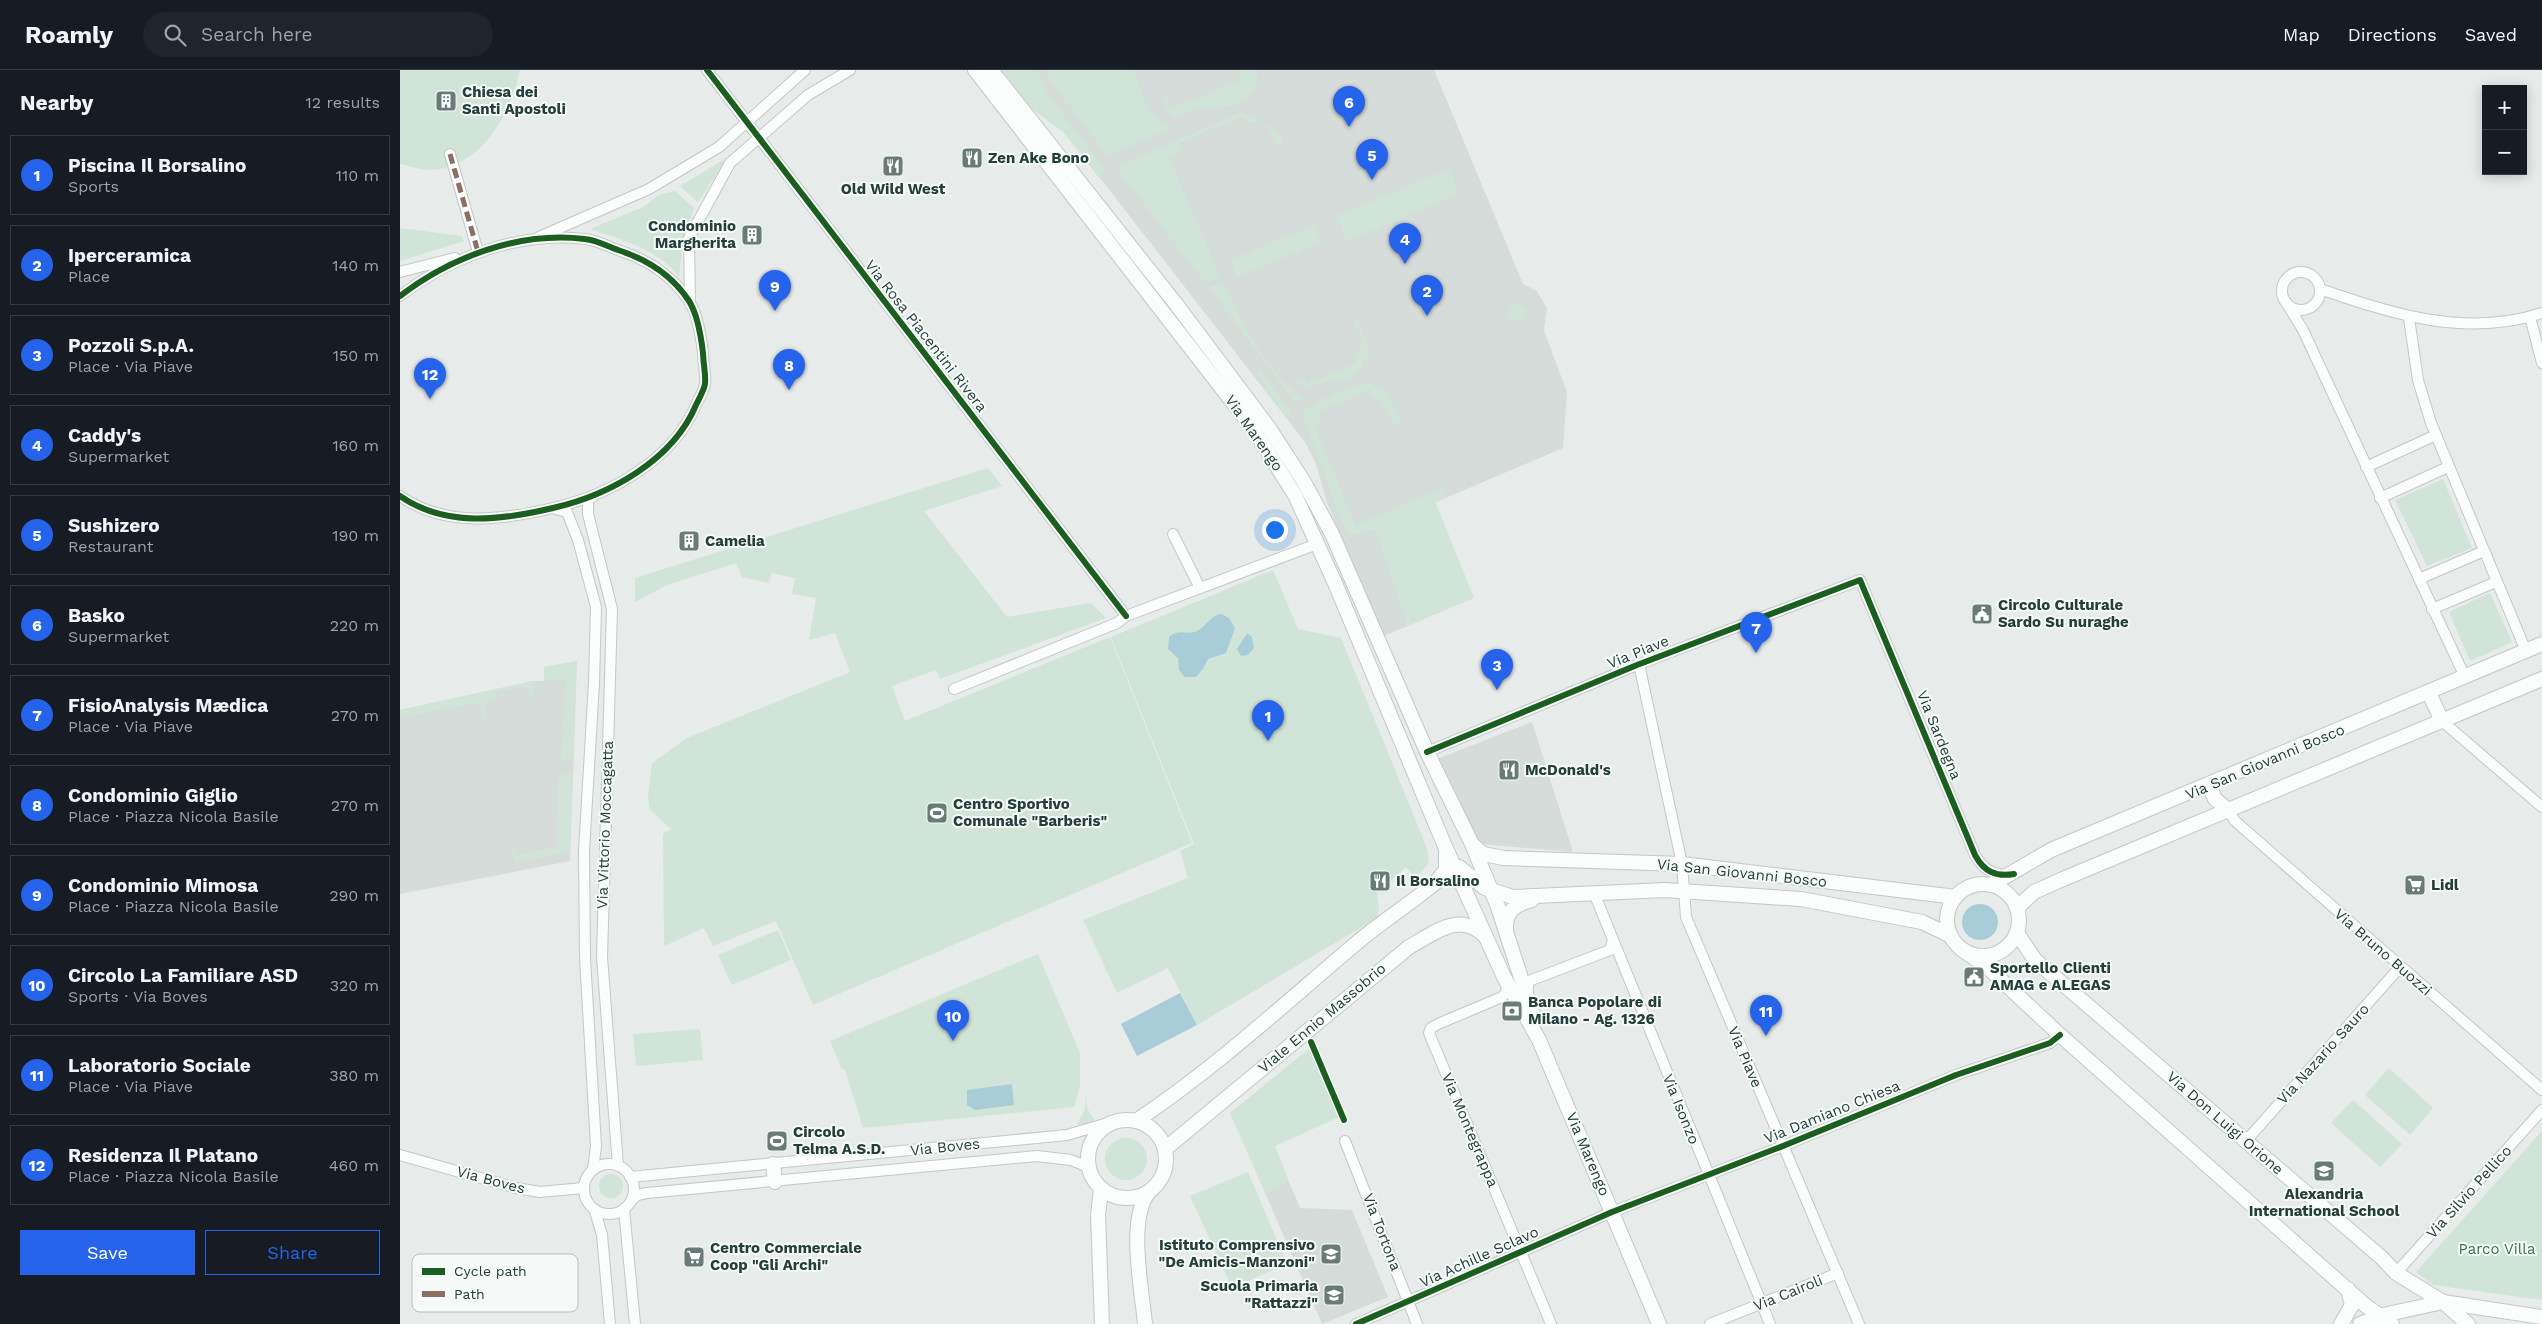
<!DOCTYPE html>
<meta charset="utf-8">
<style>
:root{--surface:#171b24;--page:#20242c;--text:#f1f3f6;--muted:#9ea1a6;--line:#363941;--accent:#2563eb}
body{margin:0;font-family:"Work Sans",sans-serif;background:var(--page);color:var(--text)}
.controls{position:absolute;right:15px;top:15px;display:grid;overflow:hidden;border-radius:0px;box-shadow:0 2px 12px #0003}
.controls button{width:45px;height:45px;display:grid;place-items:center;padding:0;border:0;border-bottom:1px solid var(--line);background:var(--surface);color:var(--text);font:25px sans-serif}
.you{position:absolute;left:874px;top:459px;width:18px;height:18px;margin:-12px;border:4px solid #fff;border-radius:50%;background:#1a73e8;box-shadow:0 0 0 8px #1a73e833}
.badge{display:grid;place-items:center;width:32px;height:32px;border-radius:50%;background:var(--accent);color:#fff;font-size:16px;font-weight:700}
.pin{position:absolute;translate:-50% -41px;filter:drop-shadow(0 1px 2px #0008)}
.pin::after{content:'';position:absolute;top:26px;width:18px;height:15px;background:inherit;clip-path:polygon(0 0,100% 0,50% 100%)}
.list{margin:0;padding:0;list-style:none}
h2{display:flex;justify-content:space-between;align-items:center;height:65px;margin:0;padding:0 20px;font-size:21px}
h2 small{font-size:16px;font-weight:400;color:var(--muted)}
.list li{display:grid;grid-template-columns:32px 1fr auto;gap:15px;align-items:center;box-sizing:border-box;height:80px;margin:0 10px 10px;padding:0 10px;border:1px solid var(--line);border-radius:0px}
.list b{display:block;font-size:19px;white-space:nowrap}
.list p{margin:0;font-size:16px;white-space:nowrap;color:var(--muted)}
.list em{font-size:16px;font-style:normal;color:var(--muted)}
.actions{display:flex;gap:10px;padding:15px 20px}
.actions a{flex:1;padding:11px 0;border:1px solid var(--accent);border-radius:0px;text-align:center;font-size:18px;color:var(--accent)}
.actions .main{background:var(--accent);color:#fff}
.icon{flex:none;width:28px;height:28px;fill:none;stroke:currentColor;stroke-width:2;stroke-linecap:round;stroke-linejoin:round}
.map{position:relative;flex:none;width:2142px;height:1254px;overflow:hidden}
header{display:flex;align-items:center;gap:30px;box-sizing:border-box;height:70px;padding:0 25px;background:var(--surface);border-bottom:1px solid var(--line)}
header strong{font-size:24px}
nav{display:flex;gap:28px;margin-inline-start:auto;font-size:18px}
.search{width:350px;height:45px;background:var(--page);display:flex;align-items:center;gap:12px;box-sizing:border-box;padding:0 18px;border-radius:28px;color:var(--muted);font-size:19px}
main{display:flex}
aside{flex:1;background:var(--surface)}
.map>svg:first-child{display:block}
.built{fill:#d5dcd9}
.green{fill:#d1e4d8}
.water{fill:#a9cdd8}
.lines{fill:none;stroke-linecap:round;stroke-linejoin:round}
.street-casing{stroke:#c4c8c6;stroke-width:12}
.secondary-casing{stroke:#c2c9c7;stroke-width:16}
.street{stroke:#fbfcfc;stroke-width:10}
.secondary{stroke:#fbfcfc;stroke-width:14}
.quiet{stroke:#8d6e63;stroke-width:5;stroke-dasharray:10 5;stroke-linecap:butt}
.cycleway-casing{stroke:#f5faf8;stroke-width:9}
.cycleway{stroke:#1b5e20;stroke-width:6}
.labels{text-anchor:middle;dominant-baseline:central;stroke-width:4;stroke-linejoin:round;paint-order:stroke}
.poi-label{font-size:15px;font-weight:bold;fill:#243f3a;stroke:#f5faf8;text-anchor:start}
.street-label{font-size:15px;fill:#243f3a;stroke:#f5faf8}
.park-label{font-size:15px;fill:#307450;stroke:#f5faf8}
.key{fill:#f5faf8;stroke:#b6c2bf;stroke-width:1}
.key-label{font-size:14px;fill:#243f3a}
</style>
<header>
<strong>Roamly</strong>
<div class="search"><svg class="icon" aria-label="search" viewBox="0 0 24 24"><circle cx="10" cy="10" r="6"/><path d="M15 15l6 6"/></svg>Search here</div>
<nav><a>Map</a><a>Directions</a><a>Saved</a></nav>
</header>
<main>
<aside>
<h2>Nearby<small>12 results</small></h2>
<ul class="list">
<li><span class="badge">1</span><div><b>Piscina Il Borsalino</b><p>Sports</p></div><em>110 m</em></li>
<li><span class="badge">2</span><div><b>Iperceramica</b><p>Place</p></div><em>140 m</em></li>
<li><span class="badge">3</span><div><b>Pozzoli S.p.A.</b><p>Place · Via Piave</p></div><em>150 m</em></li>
<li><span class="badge">4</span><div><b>Caddy's</b><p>Supermarket</p></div><em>160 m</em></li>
<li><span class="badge">5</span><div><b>Sushizero</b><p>Restaurant</p></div><em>190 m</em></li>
<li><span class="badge">6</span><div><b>Basko</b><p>Supermarket</p></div><em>220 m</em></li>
<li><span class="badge">7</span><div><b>FisioAnalysis Mædica</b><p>Place · Via Piave</p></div><em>270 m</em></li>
<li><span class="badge">8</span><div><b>Condominio Giglio</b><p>Place · Piazza Nicola Basile</p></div><em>270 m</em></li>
<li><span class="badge">9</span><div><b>Condominio Mimosa</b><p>Place · Piazza Nicola Basile</p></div><em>290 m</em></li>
<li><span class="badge">10</span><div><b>Circolo La Familiare ASD</b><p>Sports · Via Boves</p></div><em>320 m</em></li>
<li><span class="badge">11</span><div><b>Laboratorio Sociale</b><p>Place · Via Piave</p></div><em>380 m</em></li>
<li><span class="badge">12</span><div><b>Residenza Il Platano</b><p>Place · Piazza Nicola Basile</p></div><em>460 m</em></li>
</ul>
<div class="actions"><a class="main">Save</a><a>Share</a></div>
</aside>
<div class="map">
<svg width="2142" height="1254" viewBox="0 0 2142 1254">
<rect width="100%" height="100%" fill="#e7ebe9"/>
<g class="built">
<polygon points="602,0 1034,0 1123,214 1137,221 1147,238 1144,261 1167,322 1163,378 975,458 1008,556 983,566 927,433 916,394 905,372 666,64"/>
<polygon points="177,591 170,791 0,824 0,640 133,611 144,611 144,597"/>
<polygon points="1132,652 1173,782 1081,774 1075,768 1037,689"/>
<polygon points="889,1112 900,1138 952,1140 988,1227 922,1254 865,1123"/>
</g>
<g class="green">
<path d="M0 0H120C111 44 81 98 31 100 21 100 10 96 0 94Z"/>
<polygon points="600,0 639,0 646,22 704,97 701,110 663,62 628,36"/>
<path d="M646 0H733C743 23 748 46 772 58L707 86 651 12Z"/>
<path d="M837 0H856C863 22 838 36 818 38 813 38 808 37 802 38 794 40 786 45 777 47L768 43 763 29 767 28 772 38 841 10Z"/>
<path d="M840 43C847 43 849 46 855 49 873 60 874 50 884 74L877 77 867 56 854 52 847 54 843 46 779 73 782 82 769 88 820 206 805 213 721 104 718 96Z"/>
<polygon points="327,88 298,132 280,116"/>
<polygon points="1049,99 1059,124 947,171 936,146"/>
<path d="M275 121 294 138 283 172 279 206C257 179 222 170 190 159L243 137 259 125Z"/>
<polygon points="914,155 921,172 837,207 830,190"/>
<polygon points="0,158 62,166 64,171 0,191"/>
<path d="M823 212C834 239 876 318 904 327L895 333 809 217Z"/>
<circle cx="1117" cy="243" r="9"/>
<path d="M957 249 970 279C969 286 965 288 963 293 955 314 941 308 924 312 912 315 906 323 896 311L904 308 908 314 956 293 954 287C968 276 960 265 954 251Z"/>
<polygon points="861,301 892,343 888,350 866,320 858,303"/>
<path d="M968 313 987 321 1002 352 994 355 984 334 979 329 973 328 969 320 918 342 922 352 915 357 956 455 1042 418 1046 427 1035 431 1074 528 1008 556 975 459 956 465 944 459 903 346V342C912 332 955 312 968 313Z"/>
<polygon points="588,398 602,416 524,441 607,547 691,533 706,548 540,609 536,600 492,616 505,651 710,567 792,773 413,935 376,851 313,876 304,858 264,876 263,764 271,759 250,740 248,726 252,693 287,668 450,602 435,563 409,570 416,528 392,524 395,508 372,503 369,513 342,507 336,493 267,515 235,532 235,508"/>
<polygon points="2043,409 2072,478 2027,496 1995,430"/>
<polygon points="873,500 898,559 941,568 1027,778 1029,793 1016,808 1006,797 977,824 979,838 977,848 797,955 768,898 717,923 683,850 788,808 780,781 794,774 711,567"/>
<polygon points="2090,523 2112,572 2070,591 2049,542"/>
<polygon points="177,591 172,688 161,691 165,609 144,611 144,597"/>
<polygon points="133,611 134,624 129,628 126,616 95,622 97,630 84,633 87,650 84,650 80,633 0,647 0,640"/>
<polygon points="172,703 170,782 115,792 111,774 114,774 116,785 157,777 158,706"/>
<polygon points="378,860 391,890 332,915 318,885"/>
<polygon points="638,884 680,983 680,1015 674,1037 463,1058 445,1000 442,999 430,971"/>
<polygon points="300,959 303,990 236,996 233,964"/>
<polygon points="911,977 939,1047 875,1076 889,1112 865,1123 830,1043"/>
<polygon points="1989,998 2033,1038 2010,1065 1965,1025"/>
<polygon points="686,1025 687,1038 696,1053 677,1055 685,1039"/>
<polygon points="1953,1030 2002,1074 1980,1097 1931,1053"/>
<polygon points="2142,1061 2142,1230 2034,1215 2016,1202"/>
<circle cx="726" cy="1089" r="21"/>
<polygon points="848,1102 887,1194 832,1218 790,1126"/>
<circle cx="211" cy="1116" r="12"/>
</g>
<g class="water">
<path d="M821 544 829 548 835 558 826 583 808 589 803 599 796 607H785L779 600 778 588 768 579 769 567C778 559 785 564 795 562 806 558 809 546 821 544Z"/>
<polygon points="847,563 852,567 854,578 848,585 841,586 837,579"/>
<circle cx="1580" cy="852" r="18"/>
<polygon points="780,923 797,955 737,986 721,954"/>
<polygon points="612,1014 614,1035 575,1040 567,1035 567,1020"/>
</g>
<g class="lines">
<g class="street-casing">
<g id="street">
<polyline points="307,0 726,546"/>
<polyline points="50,84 78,182"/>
<polyline points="139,167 249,119 319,77 405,0"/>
<circle cx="1901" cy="221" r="19"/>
<polyline points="0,202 55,188"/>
<path d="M1920 219C1993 244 2065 268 2142 243"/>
<path d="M0 226C51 187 119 161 185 169 196 170 207 176 218 180 246 189 272 205 289 231 298 245 301 266 303 283 303 292 306 304 305 314 304 320 299 329 296 335 273 390 210 425 153 438 102 450 46 458 0 426"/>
<polyline points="290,232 289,168 330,93 408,25 450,0"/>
<polyline points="1886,232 1903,260 2065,607"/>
<polyline points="2130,247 2142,293"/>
<polyline points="2009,248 2018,310 2031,353 2126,581"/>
<polyline points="1966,397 2036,365"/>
<polyline points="195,425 188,430 188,444 212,539 202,887 218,1096"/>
<polyline points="1980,428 2048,397"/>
<polyline points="155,439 167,442 178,470 196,537 194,613 184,781 185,888 196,1076 193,1100"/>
<polyline points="773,464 800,518"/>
<polyline points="2019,509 2084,481"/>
<polyline points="2032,539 2096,512"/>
<polyline points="1239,594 1282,794 1286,847 1459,1254"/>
<polyline points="554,619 717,553 726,546 917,474"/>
<polyline points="2042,651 2142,737"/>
<path d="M1027 682 1237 595 1460 510 1575 785C1583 799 1593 806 1609 804"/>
<polyline points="1828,740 1835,751 2142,1020"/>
<polyline points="1194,823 1370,1254"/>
<polyline points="1106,913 1107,922 1102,927 1038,954 1031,958 1029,963 1151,1254"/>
<polyline points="1127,924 1129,911 1210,880 1213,870"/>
<polyline points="945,1071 1017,1254"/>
<polyline points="1846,1071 2000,897"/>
<polyline points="0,1085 116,1118 140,1122 183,1118"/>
<circle cx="209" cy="1119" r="25"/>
<polyline points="230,1107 667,1065 715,1051"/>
<polyline points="232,1130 237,1125 247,1123 637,1086 671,1090 688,1097"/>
<polyline points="224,1139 235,1254"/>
<polyline points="195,1141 202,1165 210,1254"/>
<polyline points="1996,1203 2142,1040"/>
<polyline points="956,1254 1212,1142 1383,1076 1556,1005 1650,973 1660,965"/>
<polyline points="1310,1254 1438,1203"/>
</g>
</g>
<g class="secondary-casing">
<g id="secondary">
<polyline points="575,0 852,357 895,425 935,513 1044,774 1104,907 1139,970 1259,1254"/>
<polyline points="591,0 776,234 869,358 904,412 932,464 1027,682 1072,774 1098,837 1133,945"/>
<polyline points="2029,623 2042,651"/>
<polyline points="1809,715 1815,729 1828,740"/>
<polyline points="1073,775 1083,784 1104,788 1282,794 1556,827"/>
<polyline points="1059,797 1085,818 1113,827 1265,820 1401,829 1522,852 1551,866"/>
<circle cx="1583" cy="850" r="36"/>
<polyline points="1591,815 1651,780 2142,574"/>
<polyline points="1617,838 1634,822 1663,809 2142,609"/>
<path d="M1106 859C1105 841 1116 834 1132 830"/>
<polyline points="1617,863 1635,890 1982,1188 1996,1203 2043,1232 2068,1254"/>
<polyline points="1561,879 1586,896 1660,965 1966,1236 1992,1254"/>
<circle cx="727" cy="1089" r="39"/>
<path d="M736 1051C814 999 882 936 953 876 979 853 1009 835 1035 813L1046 800V783"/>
<path d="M765 1079 1009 877C1035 863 1060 840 1086 867"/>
<polyline points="373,1094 375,1112"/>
<polyline points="701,1119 698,1145 702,1254"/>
<path d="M745 1254C742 1220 727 1148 749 1122"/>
<polyline points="1941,1254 1952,1235 1948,1219"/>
<polyline points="1960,1254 1983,1245 2043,1232 2142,1247"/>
</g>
</g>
<use href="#street" class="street"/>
<use href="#secondary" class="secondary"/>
<polyline class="quiet" points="50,84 78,182"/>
<g class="cycleway-casing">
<g id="cycleway">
<polyline points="307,0 726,546"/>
<path d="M0 226C51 187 119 161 185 169 196 170 207 176 218 180 246 189 272 205 289 231 298 245 301 266 303 283 303 292 306 304 305 314 304 320 299 329 296 335 273 390 210 425 153 438 102 450 46 458 0 426"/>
<path d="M1027 682 1237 595 1460 510 1575 785C1584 802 1596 807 1614 804"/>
<polyline points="911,972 944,1050"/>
<polyline points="956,1254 1212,1142 1383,1076 1556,1005 1650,973 1660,965"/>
</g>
</g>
<use href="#cycleway" class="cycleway"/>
</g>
<defs>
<g id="building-square" transform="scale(1.125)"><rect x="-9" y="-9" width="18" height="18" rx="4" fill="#687b77" stroke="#f5faf8"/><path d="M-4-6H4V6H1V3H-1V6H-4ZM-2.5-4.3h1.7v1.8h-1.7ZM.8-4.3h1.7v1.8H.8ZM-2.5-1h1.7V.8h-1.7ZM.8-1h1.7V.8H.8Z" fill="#fff"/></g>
<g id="restaurant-square" transform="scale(1.125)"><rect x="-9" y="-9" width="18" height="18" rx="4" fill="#687b77" stroke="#f5faf8"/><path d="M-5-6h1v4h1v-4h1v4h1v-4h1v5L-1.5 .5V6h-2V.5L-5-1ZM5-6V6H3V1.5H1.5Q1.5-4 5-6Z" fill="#fff"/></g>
<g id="civic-square" transform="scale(1.125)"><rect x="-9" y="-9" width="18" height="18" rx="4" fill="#687b77" stroke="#f5faf8"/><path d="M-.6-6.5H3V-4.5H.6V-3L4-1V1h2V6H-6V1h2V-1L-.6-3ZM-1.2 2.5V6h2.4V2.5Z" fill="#fff"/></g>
<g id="stadium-square" transform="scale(1.125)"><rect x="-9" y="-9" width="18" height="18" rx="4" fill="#687b77" stroke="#f5faf8"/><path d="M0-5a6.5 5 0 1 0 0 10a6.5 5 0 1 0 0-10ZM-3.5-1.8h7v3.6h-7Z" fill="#fff"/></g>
<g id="supermarket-square" transform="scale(1.125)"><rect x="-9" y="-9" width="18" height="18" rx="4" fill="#687b77" stroke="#f5faf8"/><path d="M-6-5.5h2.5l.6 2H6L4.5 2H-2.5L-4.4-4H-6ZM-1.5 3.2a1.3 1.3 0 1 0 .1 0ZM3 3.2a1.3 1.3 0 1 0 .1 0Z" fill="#fff"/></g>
<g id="bank-square" transform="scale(1.125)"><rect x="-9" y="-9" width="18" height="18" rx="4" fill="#687b77" stroke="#f5faf8"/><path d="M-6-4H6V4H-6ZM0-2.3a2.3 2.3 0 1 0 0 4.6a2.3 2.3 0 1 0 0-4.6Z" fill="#fff"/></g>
<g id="school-square" transform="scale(1.125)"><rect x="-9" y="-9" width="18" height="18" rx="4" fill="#687b77" stroke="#f5faf8"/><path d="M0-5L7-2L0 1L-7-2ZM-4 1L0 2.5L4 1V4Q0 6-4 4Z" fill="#fff"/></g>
</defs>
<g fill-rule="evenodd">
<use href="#building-square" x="46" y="31"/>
<use href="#restaurant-square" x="572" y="88"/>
<use href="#restaurant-square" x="493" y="96"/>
<use href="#building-square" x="352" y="165"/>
<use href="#building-square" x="289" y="471"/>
<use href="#civic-square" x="1582" y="544"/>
<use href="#restaurant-square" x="1109" y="700"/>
<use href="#stadium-square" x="537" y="743"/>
<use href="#restaurant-square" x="980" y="811"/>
<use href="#supermarket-square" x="2015" y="815"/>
<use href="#civic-square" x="1574" y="907"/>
<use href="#bank-square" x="1112" y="941"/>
<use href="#stadium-square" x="377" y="1071"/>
<use href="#school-square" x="1924" y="1101"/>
<use href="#school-square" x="931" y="1184"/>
<use href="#supermarket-square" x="294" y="1187"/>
<use href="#school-square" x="934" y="1225"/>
</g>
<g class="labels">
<g class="poi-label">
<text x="62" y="22">Chiesa dei<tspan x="62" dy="17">Santi Apostoli</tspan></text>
<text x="588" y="88">Zen Ake Bono</text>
<text x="493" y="119" text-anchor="middle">Old Wild West</text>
<text x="336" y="156" text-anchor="end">Condominio<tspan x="336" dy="17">Margherita</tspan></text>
<text x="305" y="471">Camelia</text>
<text x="1598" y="535">Circolo Culturale<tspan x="1598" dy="17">Sardo Su nuraghe</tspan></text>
<text x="1125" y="700">McDonald's</text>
<text x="553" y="734">Centro Sportivo<tspan x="553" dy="17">Comunale "Barberis"</tspan></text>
<text x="996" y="811">Il Borsalino</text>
<text x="2031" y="815">Lidl</text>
<text x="1590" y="898">Sportello Clienti<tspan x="1590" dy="17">AMAG e ALEGAS</tspan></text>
<text x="1128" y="932">Banca Popolare di<tspan x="1128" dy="17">Milano - Ag. 1326</tspan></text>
<text x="393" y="1062">Circolo<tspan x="393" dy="17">Telma A.S.D.</tspan></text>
<text x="1924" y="1124" text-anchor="middle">Alexandria<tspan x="1924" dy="17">International School</tspan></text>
<text x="915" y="1175" text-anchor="end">Istituto Comprensivo<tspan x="915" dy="17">"De Amicis-Manzoni"</tspan></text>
<text x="310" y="1178">Centro Commerciale<tspan x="310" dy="17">Coop "Gli Archi"</tspan></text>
<text x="918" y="1216" text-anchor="end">Scuola Primaria<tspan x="918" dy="17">"Rattazzi"</tspan></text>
</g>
<g class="street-label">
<text transform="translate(526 266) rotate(52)">Via Rosa Piacentini Rivera</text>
<text transform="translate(854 363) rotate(55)">Via Marengo</text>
<text transform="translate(1238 582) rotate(-22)">Via Piave</text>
<text transform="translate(1539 665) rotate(68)">Via Sardegna</text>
<text transform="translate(1865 692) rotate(-23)">Via San Giovanni Bosco</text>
<text transform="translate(205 755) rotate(-88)">Via Vittorio Moccagatta</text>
<text transform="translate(1342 803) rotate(6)">Via San Giovanni Bosco</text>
<text transform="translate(1983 882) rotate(41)">Via Bruno Buozzi</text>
<text transform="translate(922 948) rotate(-40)">Viale Ennio Massobrio</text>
<text transform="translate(1923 984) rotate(-48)">Via Nazario Sauro</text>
<text transform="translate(1345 987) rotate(67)">Via Piave</text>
<text transform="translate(1281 1039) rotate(68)">Via Isonzo</text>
<text transform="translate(1432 1042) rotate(-22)">Via Damiano Chiesa</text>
<text transform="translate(1825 1053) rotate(41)">Via Don Luigi Orione</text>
<text transform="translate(1070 1060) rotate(67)">Via Montegrappa</text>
<text transform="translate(545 1077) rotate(-6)">Via Boves</text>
<text transform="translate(1188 1084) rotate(67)">Via Marengo</text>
<text transform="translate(91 1110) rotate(15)">Via Boves</text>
<text transform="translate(2069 1122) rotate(-48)">Via Silvio Pellico</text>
<text transform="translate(982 1162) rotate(69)">Via Tortona</text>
<text transform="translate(1079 1187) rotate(-24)">Via Achille Sclavo</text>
<text transform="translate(1388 1223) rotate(-22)">Via Cairoli</text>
</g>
<g class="park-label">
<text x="2097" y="1179">Parco Villa</text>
</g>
</g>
<rect x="12" y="1184" width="166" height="58" rx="8" class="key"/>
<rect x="22" y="1198" width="23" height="7" fill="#1b5e20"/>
<rect x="22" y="1221" width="23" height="6" fill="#8d6e63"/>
<g class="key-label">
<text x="54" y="1206">Cycle path</text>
<text x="54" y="1229">Path</text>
</g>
</svg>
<div class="controls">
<button>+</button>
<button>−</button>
</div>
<div class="you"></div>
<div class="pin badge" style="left:868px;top:671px">1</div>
<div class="pin badge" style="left:1027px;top:246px">2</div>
<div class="pin badge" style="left:1097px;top:620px">3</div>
<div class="pin badge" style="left:1005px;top:194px">4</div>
<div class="pin badge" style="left:972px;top:110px">5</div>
<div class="pin badge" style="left:949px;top:57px">6</div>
<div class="pin badge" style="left:1356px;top:583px">7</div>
<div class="pin badge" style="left:389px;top:320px">8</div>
<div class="pin badge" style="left:375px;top:241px">9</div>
<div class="pin badge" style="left:553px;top:971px">10</div>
<div class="pin badge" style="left:1366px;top:966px">11</div>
<div class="pin badge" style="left:30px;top:329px">12</div>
</div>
</main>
